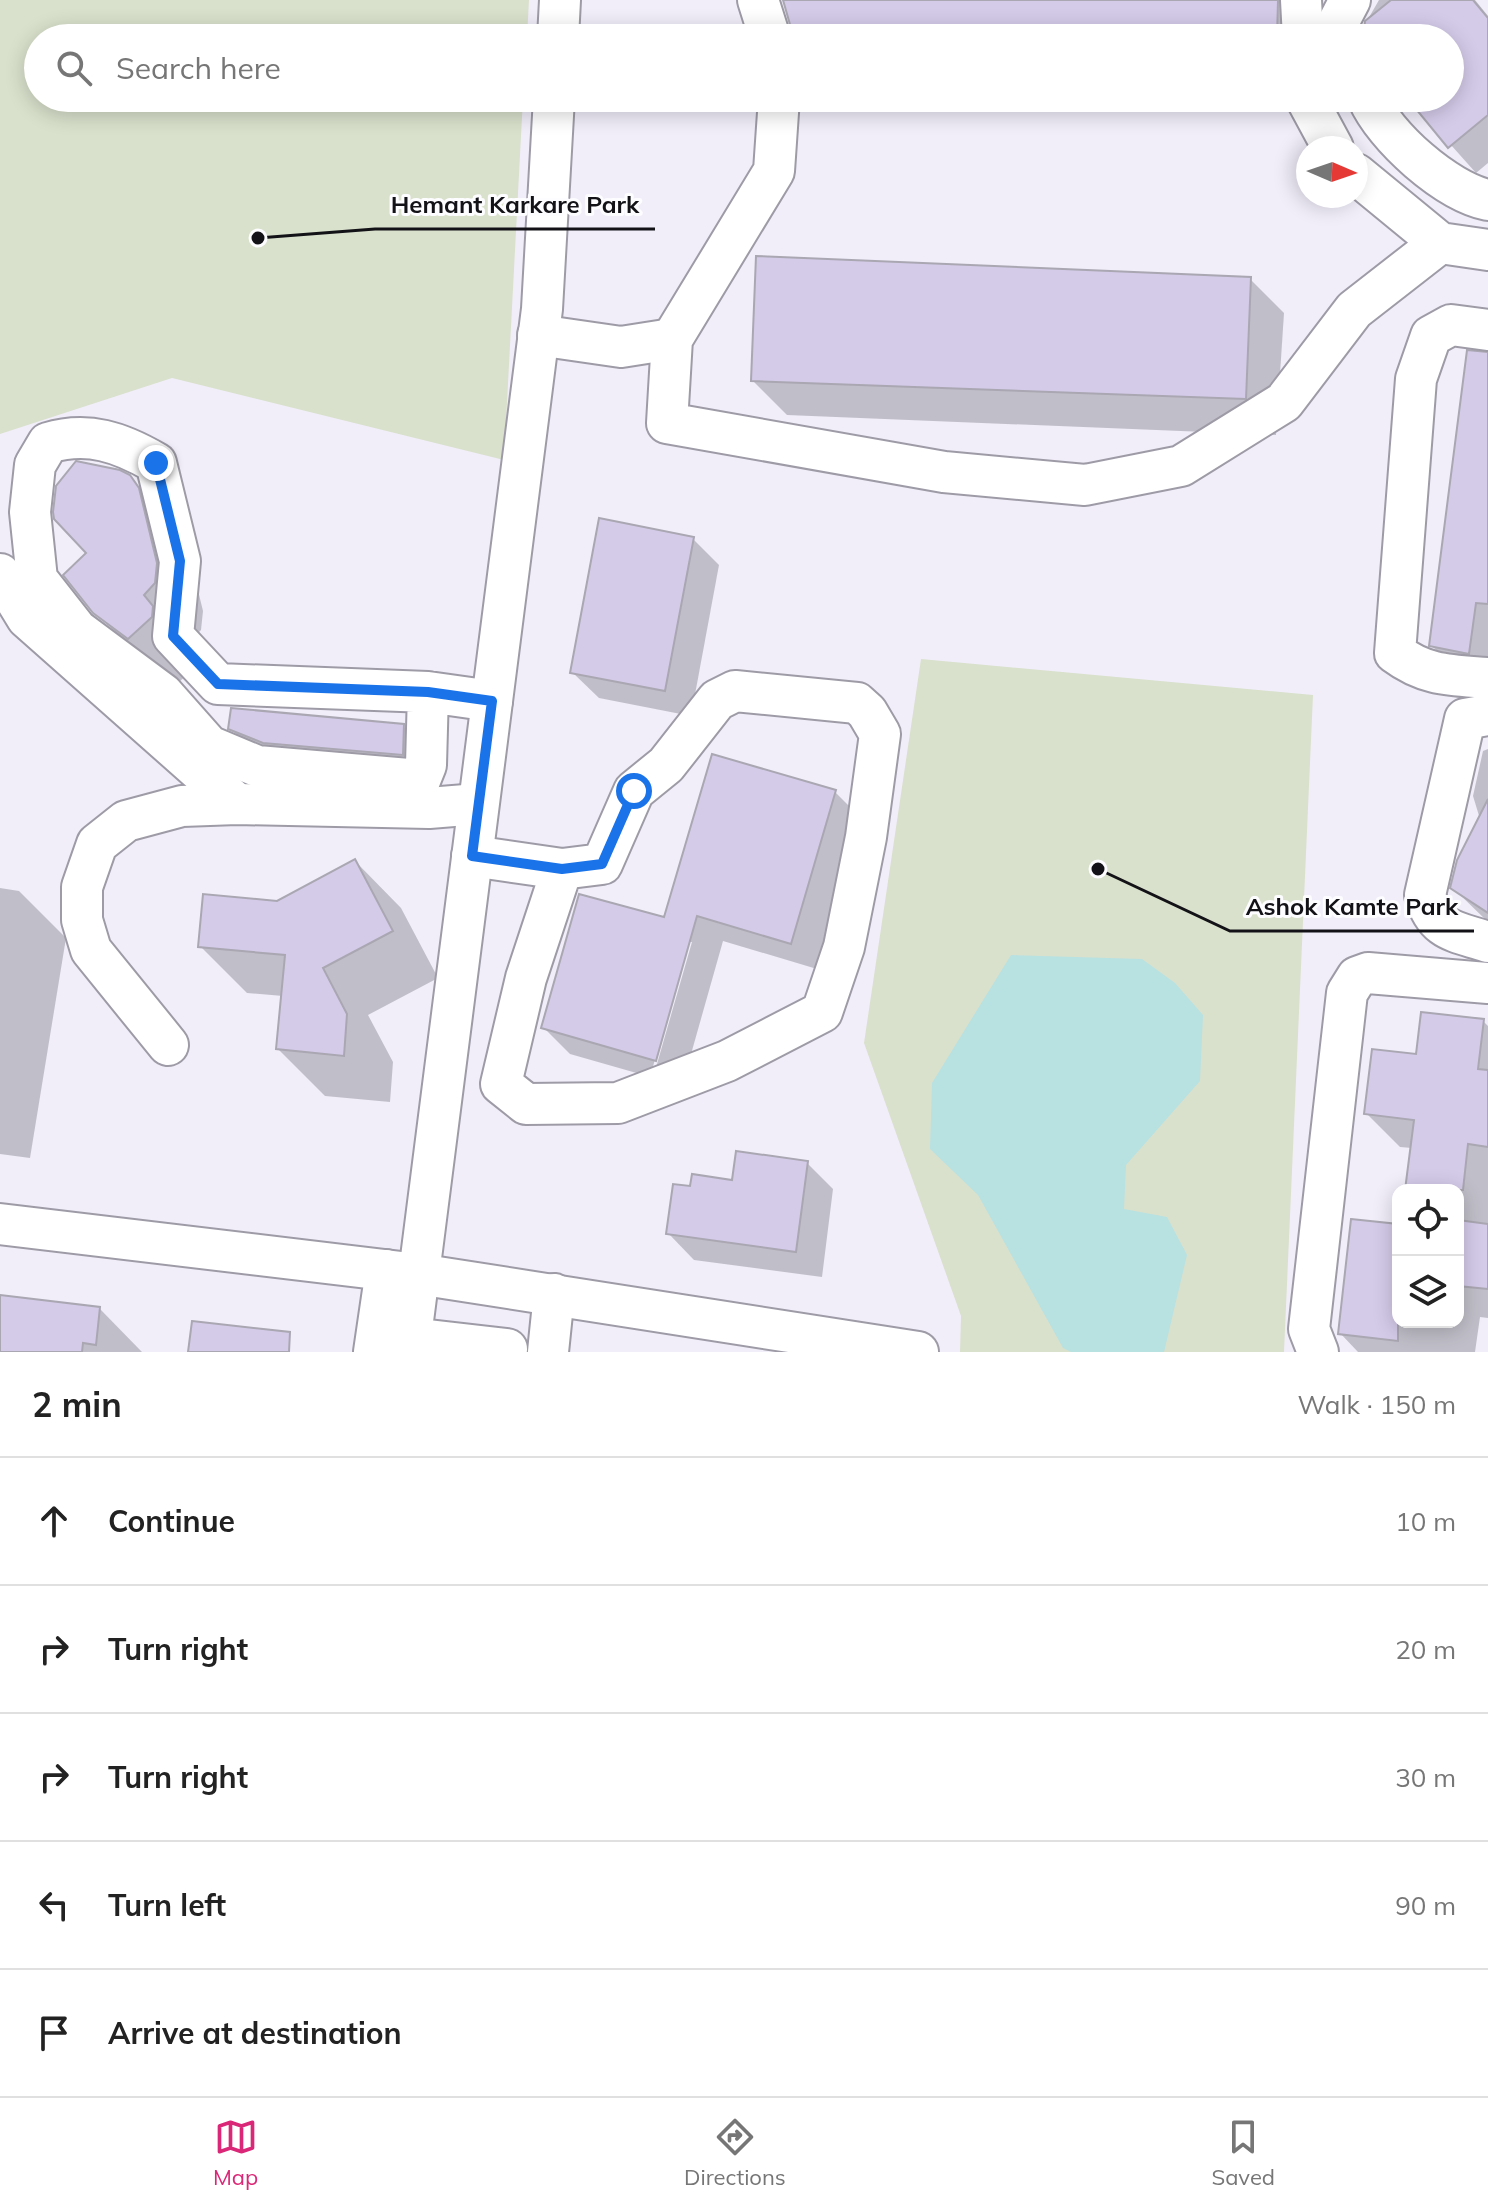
<!DOCTYPE html>
<meta charset="utf-8">
<style>
:root{--surface:#fff;--page:#f2f2f2;--text:#222;--muted:#767676;--line:#e0e0e0;--accent:#db2777}
body{margin:0;font-family:Mulish,sans-serif;background:var(--page);color:var(--text)}
.controls{position:absolute;right:24px;bottom:24px;display:grid;overflow:hidden;border-radius:16px;box-shadow:0 4px 20px #0003}
.controls button{width:72px;height:72px;display:grid;place-items:center;padding:0;border:0;border-bottom:2px solid var(--line);background:var(--surface);color:var(--text);font:40px sans-serif}
.compass{position:absolute;left:1296px;top:136px;width:72px;height:72px;border-radius:50%;background:var(--surface);box-shadow:0 4px 20px #0003;rotate:92deg}
.stop{position:absolute;width:24px;height:24px;margin:-18px;border:6px solid #1a73e8;border-radius:50%;background:#fff}
.stop.end{background:#1a73e8;border-color:#fff;box-shadow:0 2px 8px #0008}
.list{margin:0;padding:0;list-style:none}
h2{display:flex;justify-content:space-between;align-items:center;height:104px;margin:0;padding:0 32px;font-size:34px}
h2 small{font-size:26px;font-weight:400;color:var(--muted)}
.list li{display:grid;grid-template-columns:52px 1fr auto;gap:24px;align-items:center;box-sizing:border-box;height:128px;padding:0 32px;border-top:2px solid var(--line)}
.list b{display:block;font-size:30px;white-space:nowrap}
.list em{font-size:26px;font-style:normal;color:var(--muted)}
.icon{flex:none;width:44px;height:44px;fill:none;stroke:currentColor;stroke-width:2;stroke-linecap:round;stroke-linejoin:round}
.map{position:relative;flex:none;width:1488px;height:1352px;overflow:hidden}
.search{position:absolute;background:var(--surface);box-shadow:0 4px 20px #0003;left:24px;right:24px;top:24px;height:88px;display:flex;align-items:center;gap:20px;box-sizing:border-box;padding:0 28px;border-radius:44px;color:var(--muted);font-size:30px}
.sheet{height:744px;background:var(--surface)}
nav{display:flex;justify-content:space-around;align-items:center;box-sizing:border-box;height:112px;border-top:2px solid var(--line);background:var(--surface);font-size:22px;color:var(--muted)}
nav a{display:grid;justify-items:center;gap:4px}
nav .on{color:var(--accent)}
.map>svg:first-child{display:block}
.green{fill:#d9e1cc}
.water{fill:#b8e1e2}
.shadow{fill:#0003;fill-rule:evenodd}
.building{fill:#d4cbe9;stroke:#aaa7b2;stroke-width:2}
.lines{fill:none;stroke-linecap:round;stroke-linejoin:round}
.minor-casing{stroke:#9e9ba7;stroke-width:44}
.minor{stroke:#fff;stroke-width:40}
.route{stroke:#1a73e8;stroke-width:10}
.leader{fill:none;stroke:#131216;stroke-width:3}
.callout-dot{fill:#131216;stroke:#fdfcff;stroke-width:3}
.callout-label{font-size:24px;text-anchor:middle;font-weight:bold;fill:#131216;stroke:#fdfcff;stroke-width:6;stroke-linejoin:round;paint-order:stroke}
</style>
<div class="map">
<svg width="1488" height="1352" viewBox="0 0 1488 1352">
<rect width="100%" height="100%" fill="#f1eefa"/>
<g class="green">
<polygon points="0,0 529,0 527,38 38,38 38,98 523,98 504,460 172,378 0,434"/>
<polygon points="921,659 1313,695 1284,1352 960,1352 961,1316 864,1043"/>
</g>
<polygon class="water" points="1011,955 1142,959 1175,983 1203,1015 1200,1081 1126,1165 1124,1209 1167,1217 1187,1255 1164,1352 1071,1352 1063,1348 978,1195 930,1149 932,1083"/>
<g class="shadow">
<polygon points="785,0 1313,0 1312,38 804,38 793,27"/>
<polygon points="1379,0 1475,0 1488,16 1488,163 1476,173 1409,98 1450,98 1450,38 1364,38 1364,26"/>
<polygon points="1250,279 1284,313 1276,435 787,415 753,381"/>
<polygon points="1488,354 1488,684 1465,679 1431,645"/>
<polygon points="77,463 98,465 128,477 185,537 203,611 201,630 189,643 198,664 176,685 143,660 95,612"/>
<polygon points="693,539 719,565 691,716 599,698 572,672"/>
<polygon points="403,726 429,752 429,781 257,755 230,728"/>
<polygon points="1488,749 1488,922 1452,887 1480,819 1473,796 1483,751"/>
<path d="M835 792 861 818 817 969 723 941 682 1086 570 1054 544 1028 666 920ZM688 942H692L655 1071 652 1070Z"/>
<polygon points="355,861 401,908 438,978 368,1015 393,1062 390,1102 325,1096 278,1049 283,996 247,993 200,946"/>
<polygon points="0,888 19,891 66,938 30,1158 0,1154"/>
<polygon points="1483,1021 1488,1026 1488,1318 1480,1317 1475,1352 1358,1352 1340,1333 1398,1226 1398,1322 1458,1322 1458,1190 1407,1190 1412,1148 1400,1147 1366,1113 1417,1056"/>
<polygon points="807,1163 833,1189 822,1277 694,1260 668,1233 734,1182"/>
<polygon points="0,1297 100,1309 142,1352 0,1352"/>
</g>
<g class="building">
<polygon points="783,0 1278,0 1277,38 1038,38 791,28"/>
<polygon points="1391,0 1473,0 1488,18 1488,115 1448,148 1407,98 1450,98 1450,38 1363,38 1365,21"/>
<polygon points="756,256 1251,277 1246,399 751,381"/>
<polygon points="1467,350 1488,352 1488,604 1476,603 1469,654 1429,646"/>
<polygon points="76,461 120,470 130,475 139,488 157,563 155,583 144,595 153,606 152,617 128,639 93,613 63,575 86,553 54,519 53,512 56,486"/>
<polygon points="599,518 694,537 665,691 570,673"/>
<polygon points="231,708 404,724 403,755 263,743 228,729"/>
<polygon points="712,754 836,790 791,944 697,916 656,1061 541,1028 579,894 664,917"/>
<polygon points="1488,799 1488,913 1450,888 1457,860"/>
<polygon points="355,859 393,931 323,968 347,1014 344,1056 276,1049 285,955 198,947 203,894 277,901"/>
<polygon points="1421,1012 1484,1019 1478,1069 1488,1070 1488,1147 1468,1144 1463,1190 1405,1190 1414,1120 1364,1114 1372,1049 1416,1054"/>
<polygon points="736,1151 808,1161 796,1252 666,1234 673,1184 690,1186 692,1174 732,1180"/>
<polygon points="1351,1219 1398,1224 1398,1341 1338,1334"/>
<polygon points="1458,1220 1488,1224 1488,1289 1458,1286"/>
<polygon points="0,1295 100,1307 96,1345 83,1343 82,1352 0,1352"/>
<polygon points="192,1321 290,1332 289,1352 188,1352"/>
</g>
<g class="lines">
<g class="minor-casing">
<g id="minor">
<polyline points="758,0 770,38"/>
<polyline points="1301,0 1303,38"/>
<polyline points="558,38 560,0"/>
<polyline points="1340,38 1339,21 1350,0"/>
<polyline points="779,98 774,171 672,339 667,423 944,472 1085,485 1181,466 1284,402 1354,310 1440,243"/>
<polyline points="1306,98 1333,148"/>
<path d="M1368 98C1385 137 1446 191 1488 200"/>
<polyline points="1356,174 1440,243 1488,250"/>
<path d="M1488 330 1451 325 1431 336 1416 379 1395 653C1426 676 1450 675 1488 678"/>
<polyline points="538,335 621,347 672,339"/>
<polyline points="0,574 27,618 237,804"/>
<polygon points="735,691 857,703 867,712 880,734 866,837 844,947 822,1012 727,1061 618,1103 526,1104 501,1084 526,978 562,869 602,864 634,791 666,765 717,700"/>
<path d="M428 692 426 765 420 780 257 766 209 746 163 694 77 630 37 579 30 512 35 465 48 443C88 431 120 442 156 463L180 561 173 636 218 684 428 692 492 701"/>
<path d="M1488 715 1465 719 1425 895C1435 932 1455 931 1488 942"/>
<polyline points="472,856 562,869"/>
<polyline points="168,1045 91,950 82,920 82,887 97,844 126,821 182,806 237,804 429,808 478,804"/>
<polyline points="0,1224 418,1274 918,1352"/>
<polyline points="411,1338 507,1349"/>
<polyline points="374,1352 386,1270"/>
<polyline points="409,1352 542,309 554,98"/>
<polyline points="548,1352 554,1294"/>
<polyline points="1318,1352 1309,1329 1347,993 1357,977 1368,973 1488,983"/>
</g>
</g>
<use href="#minor" class="minor"/>
</g>
<g class="lines">
<polyline class="route" points="156,463 180,561 173,636 218,684 428,692 492,701 472,856 562,869 602,864 634,791"/>
</g>
<path class="leader" d="M258 238L375 229H655M1098 869L1230 931H1474"/>
<g class="callout-dot">
<circle cx="258" cy="238" r="8"/>
<circle cx="1098" cy="869" r="8"/>
</g>
<g class="callout-label">
<text x="515" y="213">Hemant Karkare Park</text>
<text x="1352" y="915">Ashok Kamte Park</text>
</g>
</svg>
<div class="controls">
<button><svg class="icon" aria-label="locate" viewBox="0 0 24 24"><circle cx="12" cy="12" r="6"/><path d="M12 2v4M12 18v4M2 12h4M18 12h4"/></svg></button>
<button><svg class="icon" aria-label="layers" viewBox="0 0 24 24"><path d="M12 4l9 5-9 5-9-5zM3 14l9 5 9-5"/></svg></button>
</div>
<svg class="compass" viewBox="-18 -18 36 36"><path d="M0-13l5 13h-10z" fill="#e53935"/><path d="M0 13l5-13h-10z" fill="#767676"/></svg>
<div class="stop" style="left:634px;top:791px"></div>
<div class="stop end" style="left:156px;top:463px"></div>
<div class="search"><svg class="icon" aria-label="search" viewBox="0 0 24 24"><circle cx="10" cy="10" r="6"/><path d="M15 15l6 6"/></svg>Search here</div>
</div>
<section class="sheet">
<h2>2 min<small>Walk · 150 m</small></h2>
<ul class="list">
<li><svg class="icon" aria-label="ahead" viewBox="0 0 24 24"><path d="M12 20V5M6 11l6-6 6 6"/></svg><div><b>Continue</b></div><em>10 m</em></li>
<li><svg class="icon" aria-label="right" viewBox="0 0 24 24"><path d="M7 20v-9h11M14 6l5 5-5 5"/></svg><div><b>Turn right</b></div><em>20 m</em></li>
<li><svg class="icon" aria-label="right" viewBox="0 0 24 24"><path d="M7 20v-9h11M14 6l5 5-5 5"/></svg><div><b>Turn right</b></div><em>30 m</em></li>
<li><svg class="icon" aria-label="left" viewBox="0 0 24 24"><path d="M17 20v-9H6M10 6l-5 5 5 5"/></svg><div><b>Turn left</b></div><em>90 m</em></li>
<li><svg class="icon" aria-label="arrive" viewBox="0 0 24 24"><path d="M6 21V4h12l-3 4 3 4H6"/></svg><div><b>Arrive at destination</b></div></li>
</ul>
</section>
<nav>
<a class="on"><svg class="icon" aria-label="map" viewBox="0 0 24 24"><path d="M3 6l6-2 6 2 6-2v14l-6 2-6-2-6 2zM9 4v14M15 6v14"/></svg>Map</a>
<a><svg class="icon" aria-label="directions" viewBox="0 0 24 24"><path d="M12 3l9 9-9 9-9-9zM9 14v-3h6M13 9l2 2-2 2"/></svg>Directions</a>
<a><svg class="icon" aria-label="saved" viewBox="0 0 24 24"><path d="M7 4h10v16l-5-4-5 4z"/></svg>Saved</a>
</nav>
